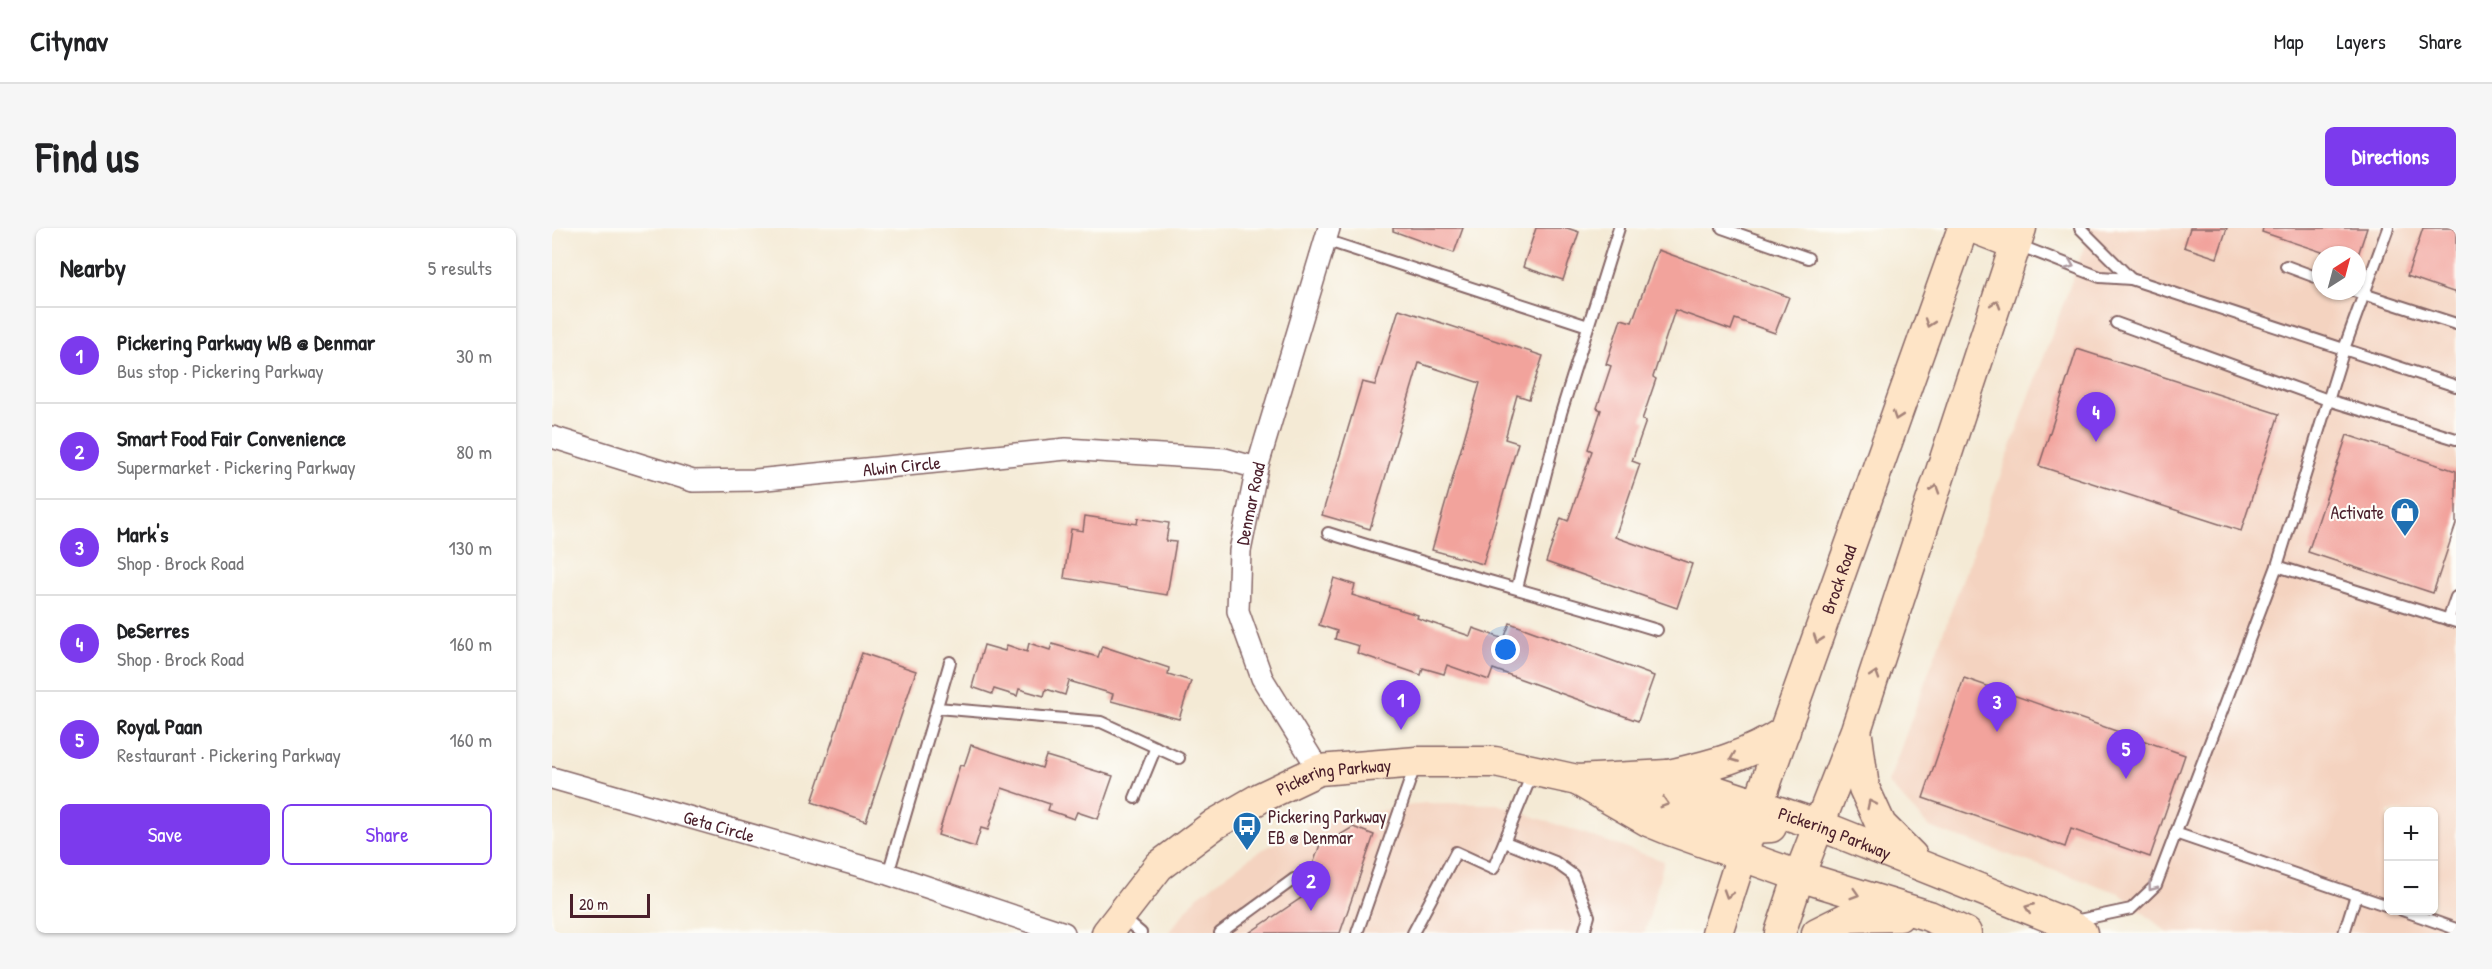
<!DOCTYPE html>
<meta charset="utf-8">
<style>
:root{--surface:#fff;--page:#f6f6f6;--text:#202124;--muted:#757577;--line:#e0e0e0;--accent:#7c3aed}
body{margin:0;font-family:"Patrick Hand",sans-serif;background:var(--page);color:var(--text)}
.controls{position:absolute;right:18px;bottom:18px;display:grid;overflow:hidden;border-radius:9px;box-shadow:0 2px 4px #0004}
.controls button{width:54px;height:54px;display:grid;place-items:center;padding:0;border:0;border-bottom:2px solid var(--line);background:var(--surface);color:var(--text);font:30px sans-serif}
.compass{position:absolute;left:1760px;top:18px;width:54px;height:54px;border-radius:50%;background:var(--surface);box-shadow:0 2px 4px #0004;rotate:36deg}
.scale{position:absolute;left:18px;bottom:15px;width:80px;box-sizing:border-box;padding-left:6px;border:3px solid #4a1f2b;border-top:0;font-size:16px;line-height:21px;white-space:nowrap;color:#4a1f2b;-webkit-text-stroke:4px #fdfcf7;paint-order:stroke}
.you{position:absolute;left:954px;top:422px;width:21px;height:21px;margin:-15px;border:4px solid #fff;border-radius:50%;background:#1a73e8;box-shadow:0 0 0 9px #1a73e833}
.badge{display:grid;place-items:center;width:39px;height:39px;border-radius:50%;background:var(--accent);color:#fff;font-size:20px;font-weight:700}
.pin{position:absolute;translate:-50% -50px;filter:drop-shadow(0 2px 3px #0008)}
.pin::after{content:'';position:absolute;top:32px;width:21px;height:18px;background:inherit;clip-path:polygon(0 0,100% 0,50% 100%)}
.list{margin:0;padding:0;list-style:none}
h2{display:flex;justify-content:space-between;align-items:center;height:78px;margin:0;padding:0 24px;font-size:26px}
h2 small{font-size:20px;font-weight:400;color:var(--muted)}
.list li{display:grid;grid-template-columns:39px 1fr auto;gap:18px;align-items:center;box-sizing:border-box;height:96px;padding:0 24px;border-top:2px solid var(--line)}
.list b{display:block;font-size:22px;white-space:nowrap}
.list p{margin:0;font-size:20px;white-space:nowrap;color:var(--muted)}
.list em{font-size:20px;font-style:normal;color:var(--muted)}
.actions{display:flex;gap:12px;padding:18px 24px}
.actions a{flex:1;padding:14px 0;border:2px solid var(--accent);border-radius:9px;text-align:center;font-size:21px;color:var(--accent)}
.actions .main{background:var(--accent);color:#fff}
.map{position:relative;flex:none;width:1904px;height:705px;overflow:hidden;border-radius:9px}
header{display:flex;align-items:center;gap:36px;box-sizing:border-box;height:84px;padding:0 30px;background:var(--surface);border-bottom:2px solid var(--line)}
header strong{font-size:28px}
nav{display:flex;gap:33px;margin-inline-start:auto;font-size:21px}
.intro{display:flex;align-items:center;justify-content:space-between;box-sizing:border-box;height:144px;padding:0 36px}
h1{margin:0;font-size:42px}
.button{padding:15px 27px;border-radius:9px;background:var(--accent);color:#fff;font-size:21px;font-weight:700}
main{display:flex;gap:36px;padding:0 36px}
aside{flex:1;background:var(--surface);border-radius:9px;box-shadow:0 2px 4px #0004}
.map>svg:first-child{display:block}
.built{fill:#f4d3c0;fill-rule:evenodd}
.building{fill:#f2a39c}
.lines{fill:none;stroke-linecap:round;stroke-linejoin:round}
.lane-casing{stroke:#866666;stroke-width:14}
.street-casing{stroke:#866666;stroke-width:24}
.secondary-casing{stroke:#866666;stroke-width:33}
.lane{stroke:#fff;stroke-width:10}
.street{stroke:#fff;stroke-width:21}
.secondary{stroke:#fee4c6;stroke-width:30}
.oneway{stroke:#ae9aa0}
.oneway2{stroke:#a48278}
.labels{text-anchor:middle;dominant-baseline:central;stroke-width:4.5;stroke-linejoin:round;paint-order:stroke}
.street-label{font-size:18px;fill:#4a1f2b;stroke:#fdfcf7}
.poi-label{font-size:18px;fill:#4a1f2b;stroke:#fdfcf7;text-anchor:end}
</style>
<header>
<strong>Citynav</strong>
<nav><a>Map</a><a>Layers</a><a>Share</a></nav>
</header>
<div class="intro"><h1>Find us</h1><a class="button">Directions</a></div>
<main>
<aside>
<h2>Nearby<small>5 results</small></h2>
<ul class="list">
<li><span class="badge">1</span><div><b>Pickering Parkway WB @ Denmar</b><p>Bus stop · Pickering Parkway</p></div><em>30 m</em></li>
<li><span class="badge">2</span><div><b>Smart Food Fair Convenience</b><p>Supermarket · Pickering Parkway</p></div><em>80 m</em></li>
<li><span class="badge">3</span><div><b>Mark's</b><p>Shop · Brock Road</p></div><em>130 m</em></li>
<li><span class="badge">4</span><div><b>DeSerres</b><p>Shop · Brock Road</p></div><em>160 m</em></li>
<li><span class="badge">5</span><div><b>Royal Paan</b><p>Restaurant · Pickering Parkway</p></div><em>160 m</em></li>
</ul>
<div class="actions"><a class="main">Save</a><a>Share</a></div>
</aside>
<div class="map">
<svg width="1904" height="705" viewBox="0 0 1904 705">
<rect width="100%" height="100%" fill="#fdfcf7"/>
<filter id="ink" filterUnits="userSpaceOnUse"><feTurbulence type="fractalNoise" baseFrequency=".0167" numOctaves="2"/><feDisplacementMap in="SourceGraphic" scale="12" xChannelSelector="R" yChannelSelector="G"/><feConvolveMatrix kernelMatrix="1 2 1 2 8 2 1 2 1" color-interpolation-filters="sRGB"/></filter>
<filter id="wash" filterUnits="userSpaceOnUse"><feTurbulence type="fractalNoise" baseFrequency=".008" numOctaves="4" result="noise"/><feDisplacementMap in="SourceGraphic" scale="24" xChannelSelector="R" yChannelSelector="G"/><feGaussianBlur stdDeviation="1.35" result="paint"/><feColorMatrix in="noise" values="0 0 0 0 0 0 0 0 0 0 0 0 0 0 0 0 0 1.4 0 .05"/><feComposite in="paint" operator="in"/></filter>
<g filter="url(#wash)">
<rect width="100%" height="100%" fill="#f4ead5"/>
<g class="built">
<path d="M1539 0H1904V705H1616L1567 665 1377 599 1336 555ZM1769 27H1805V63H1769ZM1836 584H1882V682H1836Z"/>
<polygon points="872,575 945,576 1112,633 1093,705 616,705 645,669 704,625 763,595"/>
</g>
<g id="blocks">
<g class="building">
<polygon points="841,0 911,0 902,25 841,3"/>
<polygon points="984,0 1015,0 1027,4 1011,52 971,39"/>
<polygon points="1638,0 1675,0 1665,30 1632,19"/>
<polygon points="1711,0 1815,0 1806,27 1779,27 1710,4"/>
<polygon points="1871,0 1904,0 1904,65 1855,48"/>
<polygon points="1106,22 1237,69 1223,105 1183,91 1179,102 1123,82 1101,149 1104,151 1090,192 1094,193 1080,233 1088,236 1063,309 1140,336 1125,380 994,334 1009,290 1016,293 1040,223 1036,221 1049,182 1045,180 1059,138 1054,136 1069,91 1080,94"/>
<polygon points="847,81 991,128 977,171 965,167 953,211 966,215 931,336 880,322 928,155 867,135 818,301 770,287 810,154 823,157"/>
<polygon points="1525,121 1727,186 1689,303 1487,238"/>
<polygon points="1795,207 1904,243 1904,296 1881,365 1756,324"/>
<polygon points="533,288 585,296 586,290 617,295 614,313 624,314 615,367 512,350 519,301 531,303"/>
<polygon points="782,350 803,357 800,367 866,387 865,390 918,408 921,400 952,411 958,395 1102,448 1086,493 941,441 937,452 895,437 892,446 871,440 869,447 805,425 807,418 783,411 785,403 767,397"/>
<polygon points="477,415 498,422 500,416 546,429 550,418 617,440 616,446 639,453 627,491 559,473 561,466 517,453 513,467 494,461 492,468 467,461 465,468 442,461 440,466 420,459 432,417 453,423 455,417 475,424"/>
<polygon points="310,425 364,443 314,593 260,574"/>
<polygon points="1412,450 1633,527 1598,629 1519,601 1513,619 1371,570"/>
<polygon points="419,517 490,540 494,528 561,548 546,591 525,584 522,591 496,582 498,576 450,560 436,602 429,600 423,619 386,607 408,537 412,538"/>
<polygon points="801,599 822,607 788,705 697,705 749,670 770,611 778,613"/>
</g>
</g>
</g>
<g filter="url(#ink)">
<use href="#blocks" fill-opacity="0" stroke="#866666" stroke-width="1.5"/>
<g class="lines">
<g class="lane-casing">
<g id="lane">
<polyline points="1170,0 1256,30"/>
<polyline points="1528,0 1579,51"/>
<polyline points="773,12 1036,98"/>
<polyline points="1466,17 1548,49 1579,51 1904,158"/>
<polyline points="1734,38 1769,51"/>
<polyline points="1802,63 1904,96"/>
<polyline points="1564,95 1776,172 1904,211"/>
<path d="M776 305C885 340 995 368 1105 402"/>
<polyline points="1725,338 1904,394"/>
<polyline points="965,360 1009,185 1067,0"/>
<polyline points="1896,392 1904,369"/>
<polyline points="385,480 549,494 627,530"/>
<polyline points="583,570 604,519"/>
<polyline points="1623,605 1836,678"/>
<polyline points="953,614 1003,634 1021,647 1037,688 1032,705"/>
<polyline points="336,646 398,434"/>
<polyline points="1850,682 1904,701"/>
<polyline points="571,690 589,705"/>
<polyline points="1522,693 1579,681 1604,657 1725,338 1792,121 1836,0"/>
<polyline points="668,705 742,651"/>
<polyline points="805,705 863,538"/>
<polyline points="861,705 904,624 941,641 980,546"/>
<polyline points="1792,705 1804,667"/>
</g>
</g>
<g class="street-casing">
<g id="street">
<path id="s1" d="M0 209 141 253 204 252 514 221 673 231 705 240"/>
<path id="s2" d="M767 542 710 450 686 383 688 323 705 240 777 0"/>
<path id="s3" d="M0 550 336 646 512 705"/>
</g>
</g>
<g class="secondary-casing">
<g id="secondary">
<polyline points="1422,0 1463,16"/>
<polyline points="1305,508 1312,560 1329,597 1360,628"/>
<path d="M1117 547C1159 537 1197 528 1233 503"/>
<polyline points="1025,552 1096,593 1118,602 1247,648 1377,688 1414,705"/>
<polyline points="1061,570 1102,572 1198,600 1219,599"/>
<path id="s4" d="M555 705 607 638 663 596 708 570 767 542 865 534H943L1025 552 1115 547 1267 597 1513 695 1530 705"/>
<path id="s5" d="M1165 705 1206 577 1411 0"/>
<polyline points="1228,705 1247,648 1304,502 1469,0"/>
<polyline points="1265,705 1297,689 1347,688"/>
</g>
</g>
<use href="#lane" class="lane"/>
<use href="#street" class="street"/>
<use href="#secondary" class="secondary"/>
</g>
<defs><path id="oneway-chevron" d="M-2-3.5L2.5 0L-2 3.5" fill="none" stroke-width="1.6" stroke-linecap="round" stroke-linejoin="round" transform="scale(1.5)"/></defs>
<g class="oneway">
<use href="#oneway-chevron" transform="translate(1518 37) rotate(22)"/>
<use href="#oneway-chevron" transform="translate(1600 659) rotate(127)"/>
</g>
<g class="oneway2">
<use href="#oneway-chevron" transform="translate(1444 76) rotate(-72)"/>
<use href="#oneway-chevron" transform="translate(1377 95) rotate(109)"/>
<use href="#oneway-chevron" transform="translate(1345 188) rotate(109)"/>
<use href="#oneway-chevron" transform="translate(1383 261) rotate(-72)"/>
<use href="#oneway-chevron" transform="translate(1266 411) rotate(109)"/>
<use href="#oneway-chevron" transform="translate(1323 447) rotate(-72)"/>
<use href="#oneway-chevron" transform="translate(1182 530) rotate(158)"/>
<use href="#oneway-chevron" transform="translate(1113 575) rotate(16)"/>
<use href="#oneway-chevron" transform="translate(1319 576) rotate(-116)"/>
<use href="#oneway-chevron" transform="translate(1176 666) rotate(108)"/>
<use href="#oneway-chevron" transform="translate(1303 666) rotate(17)"/>
<use href="#oneway-chevron" transform="translate(1477 680) rotate(-158)"/>
</g>
</g>
<defs>
<g id="shop-pin" transform="scale(1.5)"><path d="M0 17L-7.5 6A9.5 9.5 0 1 1 7.5 6Z" fill="#1f6fb2" stroke="#fdfcf7"/><path d="M-5-2.5h2.3a2.7 3.5 0 0 1 5.4 0H5L5.5 6h-11ZM-1.5-2.5h3a1.5 2.3 0 0 0-3 0Z" fill="#fff"/></g>
<g id="bus-pin" transform="scale(1.5)"><path d="M0 17L-7.5 6A9.5 9.5 0 1 1 7.5 6Z" fill="#1f6fb2" stroke="#fdfcf7"/><path d="M-5-6H5V4H4V6H2V4H-2V6H-4V4H-5ZM-3.5-4V0h7V-4ZM-3.5 1.2v1.5H-2V1.2ZM2 1.2v1.5H3.5V1.2Z" fill="#fff"/></g>
</defs>
<g fill-rule="evenodd">
<use href="#shop-pin" x="1853" y="284"/>
<use href="#bus-pin" x="695" y="598"/>
</g>
<g class="labels">
<g class="street-label">
<text stroke="none"><textPath href="#s1" startOffset="357">Alwin Circle</textPath></text>
<text stroke="none"><textPath href="#s2" startOffset="288">Denmar Road</textPath></text>
<text stroke="none"><textPath href="#s5" startOffset="374">Brock Road</textPath></text>
<text stroke="none"><textPath href="#s4" startOffset="285">Pickering Parkway</textPath></text>
<text stroke="none"><textPath href="#s3" startOffset="174">Geta Circle</textPath></text>
<text stroke="none"><textPath href="#s4" startOffset="800">Pickering Parkway</textPath></text>
</g>
<g class="poi-label">
<text x="1832" y="284">Activate</text>
<text x="716" y="588" text-anchor="start">Pickering Parkway<tspan x="716" dy="21">EB @ Denmar</tspan></text>
</g>
</g>
</svg>
<div class="controls">
<button>+</button>
<button>−</button>
</div>
<svg class="compass" viewBox="-18 -18 36 36"><path d="M0-13l5 13h-10z" fill="#e53935"/><path d="M0 13l5-13h-10z" fill="#757577"/></svg>
<div class="scale">20 m</div>
<div class="you"></div>
<div class="pin badge" style="left:849px;top:502px">1</div>
<div class="pin badge" style="left:759px;top:683px">2</div>
<div class="pin badge" style="left:1445px;top:504px">3</div>
<div class="pin badge" style="left:1544px;top:214px">4</div>
<div class="pin badge" style="left:1574px;top:551px">5</div>
</div>
</main>
